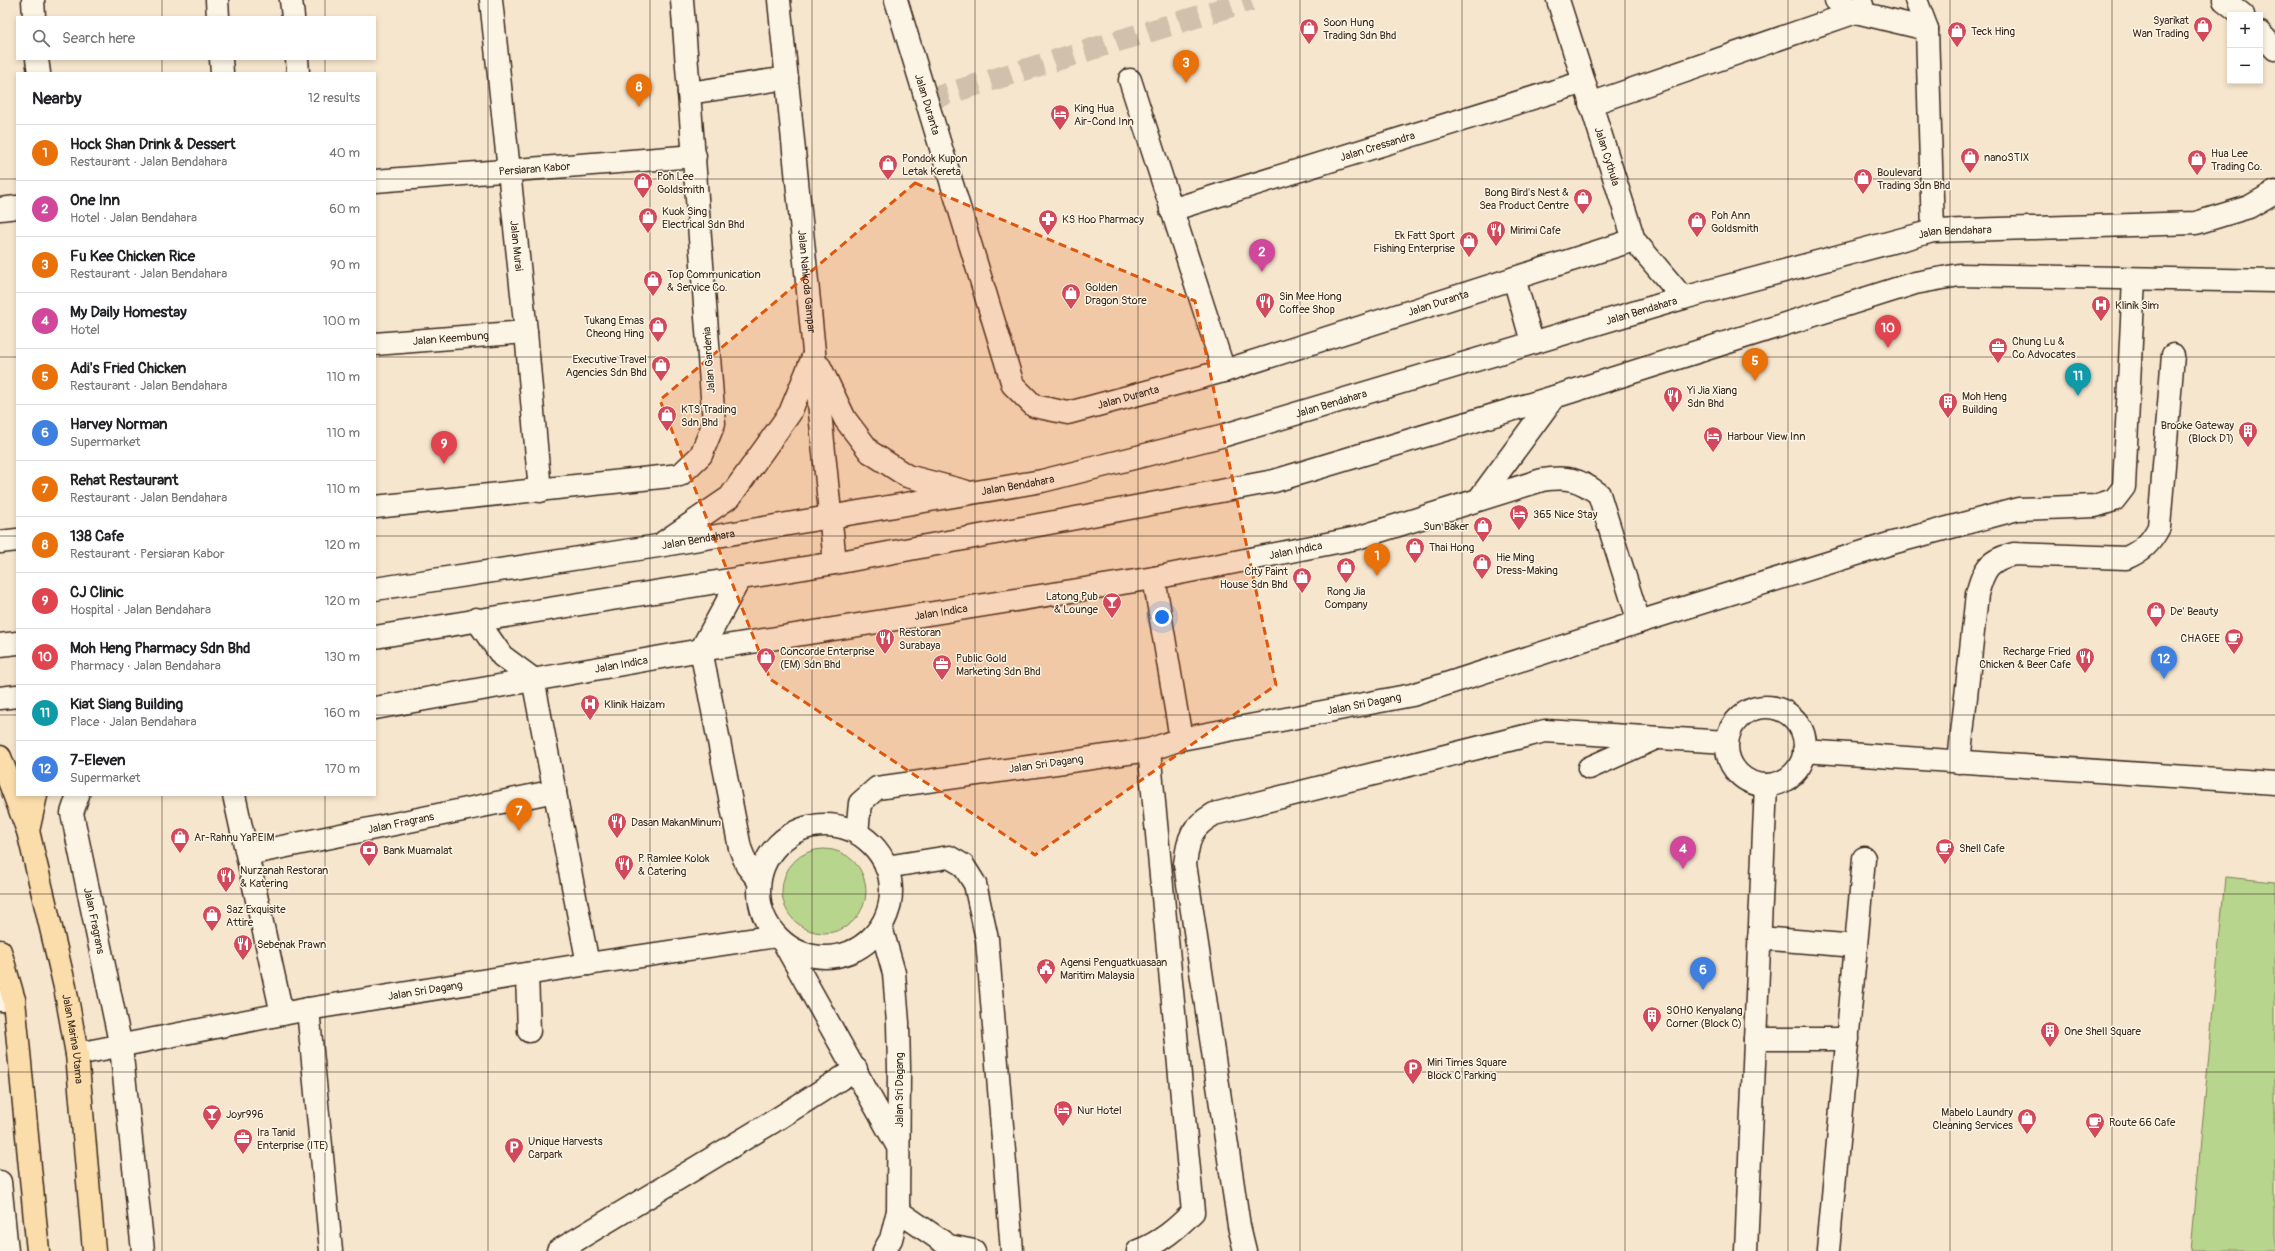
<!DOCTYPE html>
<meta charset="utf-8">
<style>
:root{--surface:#fff;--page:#f2f2f2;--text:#202124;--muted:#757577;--line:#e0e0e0;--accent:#1a73e8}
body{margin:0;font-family:Pangolin,sans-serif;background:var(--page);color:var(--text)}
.controls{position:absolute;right:12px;top:12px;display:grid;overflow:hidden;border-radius:0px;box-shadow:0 2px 6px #0003}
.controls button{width:36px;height:36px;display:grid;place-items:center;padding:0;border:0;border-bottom:1px solid var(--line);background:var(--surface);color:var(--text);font:20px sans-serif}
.you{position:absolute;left:1162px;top:617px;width:14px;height:14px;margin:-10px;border:3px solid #fff;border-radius:50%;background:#1a73e8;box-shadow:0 0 0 6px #1a73e833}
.badge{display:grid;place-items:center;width:26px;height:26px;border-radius:50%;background:var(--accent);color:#fff;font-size:13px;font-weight:700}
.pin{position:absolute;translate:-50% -33px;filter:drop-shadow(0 1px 2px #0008)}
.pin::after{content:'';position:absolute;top:21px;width:14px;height:12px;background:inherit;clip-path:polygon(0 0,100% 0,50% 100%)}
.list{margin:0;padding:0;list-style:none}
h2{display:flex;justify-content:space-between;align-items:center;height:52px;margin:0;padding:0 16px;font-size:17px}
h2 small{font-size:13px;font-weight:400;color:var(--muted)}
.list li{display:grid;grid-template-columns:26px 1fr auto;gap:12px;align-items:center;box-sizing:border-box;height:56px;padding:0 16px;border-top:1px solid var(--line)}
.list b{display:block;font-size:15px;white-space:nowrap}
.list p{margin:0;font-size:13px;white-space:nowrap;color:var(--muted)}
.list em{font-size:13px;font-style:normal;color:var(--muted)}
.icon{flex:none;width:22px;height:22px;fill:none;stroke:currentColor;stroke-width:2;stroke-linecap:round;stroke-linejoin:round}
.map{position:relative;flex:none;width:2275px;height:1251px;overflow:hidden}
.search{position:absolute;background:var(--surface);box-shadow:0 2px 6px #0003;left:16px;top:16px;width:360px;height:44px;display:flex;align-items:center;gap:10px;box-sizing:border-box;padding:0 14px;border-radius:0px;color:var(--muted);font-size:15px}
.panel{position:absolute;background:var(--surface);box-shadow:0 2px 6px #0003;left:16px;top:72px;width:360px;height:724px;border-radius:0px}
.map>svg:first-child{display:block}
.green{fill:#b8d58d;stroke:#7a8056}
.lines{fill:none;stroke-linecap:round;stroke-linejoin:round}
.minor-tunnel{stroke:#d1c0ab;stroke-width:22;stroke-dasharray:22 11;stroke-linecap:butt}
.minor-casing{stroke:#3b2a1e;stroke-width:25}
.major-casing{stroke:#3b2a1e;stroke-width:25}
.minor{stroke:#fcf5e5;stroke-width:22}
.major{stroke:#fbddab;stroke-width:22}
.marked{fill:#df570d;fill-opacity:0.2;stroke:#df570d;stroke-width:3;stroke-dasharray:8 5;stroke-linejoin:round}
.grid{fill:none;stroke:#3b2a1e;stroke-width:1;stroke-opacity:0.55}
.labels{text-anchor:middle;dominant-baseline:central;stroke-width:3;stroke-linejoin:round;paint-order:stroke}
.poi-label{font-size:11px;fill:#3b2a1e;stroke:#fcf5e5;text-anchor:start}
.street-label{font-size:11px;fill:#3b2a1e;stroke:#fcf5e5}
</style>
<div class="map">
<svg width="2275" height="1251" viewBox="0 0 2275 1251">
<rect width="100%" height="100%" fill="#f7e6ce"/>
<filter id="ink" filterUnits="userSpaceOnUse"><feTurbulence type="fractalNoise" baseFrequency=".025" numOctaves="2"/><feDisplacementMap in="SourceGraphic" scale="8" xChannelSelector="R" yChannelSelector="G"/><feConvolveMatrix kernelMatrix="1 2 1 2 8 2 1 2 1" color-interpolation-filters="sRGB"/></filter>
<g filter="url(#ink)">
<g class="green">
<circle cx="824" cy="891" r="42"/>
<polygon points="2225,877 2275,882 2275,1251 2191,1251"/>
</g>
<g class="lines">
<polyline class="minor-tunnel" points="927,100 1251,0"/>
<g class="minor-casing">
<g id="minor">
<polyline points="33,0 34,17"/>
<polyline points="217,0 218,17"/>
<polyline points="291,0 293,17"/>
<path id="s1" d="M491 0 526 332 540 491"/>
<path id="s2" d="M779 0 835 563"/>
<path id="s3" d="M896 0 1013 385 1034 406 1068 413 1224 371 1634 240"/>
<path id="s4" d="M1558 0 1634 240 1683 298"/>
<polyline points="1836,0 1856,12 1927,29 1933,231"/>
<polyline points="1916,0 1927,29"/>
<polyline points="2224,0 2243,15"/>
<polyline points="2260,33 2275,49"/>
<polyline points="37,59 39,73"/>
<polyline points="221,59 222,73"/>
<polyline points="297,59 298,73"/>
<polyline points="1130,80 1224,371"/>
<polyline points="689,93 787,78"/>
<polyline points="1590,104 1856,12 1862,5"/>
<path id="s5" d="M375 181 695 156"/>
<polyline points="0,209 17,207"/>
<path id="s6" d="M1171 210 1584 82"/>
<polyline points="1514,278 1532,342"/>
<path id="s7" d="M375 344 526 332"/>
<polyline points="820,367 845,419 870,452 907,476 964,491"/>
<polyline points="1479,499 1554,397"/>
<polyline points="375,507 680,475 701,455 714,423 682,0"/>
<polyline points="0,542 17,540"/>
<polyline points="664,542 730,497 790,413 813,357"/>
<polyline points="740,578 701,650 740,848 747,866 759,881"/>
<polyline points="1154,578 1181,739"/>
<path id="s8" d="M375 589 658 546 1042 481 1225 435 1683 298 1933 231 2196 223 2249 207 2275 192"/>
<polyline points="476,619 502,656 533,679 588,964"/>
<polyline points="1639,622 1892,543 2018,509 2095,506 2114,500 2124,487 2134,279"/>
<polyline points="375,637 835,563 1274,481 1554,397 1915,283 1959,275 2275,281"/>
<polyline points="0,645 17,643"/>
<polyline points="0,698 17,696"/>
<circle cx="1766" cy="746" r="39"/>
<path id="s9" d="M375 708 701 650 1154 578 1357 538 1542 480C1567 476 1579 479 1599 494L1639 622 1412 695 1181 739 1149 750 877 788 860 803 857 833"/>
<polyline points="1804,751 2275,783"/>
<path d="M1959 762 1977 594C1984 569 1988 560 2014 554L2126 558C2142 551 2151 543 2159 527L2173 355"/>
<polyline points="1589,768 1656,738"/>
<path id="s10" d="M78 795 72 813 121 1047 143 1251"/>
<polyline points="234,795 282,1014"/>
<circle cx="825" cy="891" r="66"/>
<path id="s11" d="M248 854 555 791"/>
<polyline points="886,867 949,857 963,865 975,884 987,939 1012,1251"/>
<polyline points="881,927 894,973 898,1023 899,1069 898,1211 891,1239 884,1251"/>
<polyline points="1759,938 1856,946"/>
<polyline points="785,945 898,1147"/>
<polyline points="527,974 529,1031"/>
<polyline points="0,1000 14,1000"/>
<polyline points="308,1009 331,1251"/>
<polyline points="1755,1039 1848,1039"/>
<path id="s12" d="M77 1054 308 1009 588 964 776 936"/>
<polyline points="0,1182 7,1251"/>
<polyline points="898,1211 949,1246 974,1251"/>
<polyline points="558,1251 774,1121 856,1069"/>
<path d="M1138 1251C1161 1242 1176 1229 1193 1212L1149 750"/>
<path d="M1245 1251 1239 1226 1185 864C1189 837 1190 828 1214 814L1545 731 1727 742"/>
<polyline points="1746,1251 1766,785"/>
<polyline points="1828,1251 1864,858"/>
</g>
</g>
<g class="major-casing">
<g id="major">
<path id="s13" d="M0 757 28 831 65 987 77 1054 94 1251"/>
<polyline points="28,831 36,795"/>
<polyline points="0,951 14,1000 38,1251"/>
</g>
</g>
<use href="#minor" class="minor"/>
<use href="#major" class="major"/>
</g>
</g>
<path class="marked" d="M915 183 1195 301 1276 685 1035 855 770 679 660 400Z"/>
<path class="grid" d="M162 0V17M325 0V17M488 0V1251M650 0V1251M812 0V1251M975 0V1251M1138 0V1251M1300 0V1251M1462 0V1251M1625 0V1251M1788 0V1251M1950 0V1251M2112 0V1251M162 59V73M325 59V73M0 179H17M375 179H2275M0 357H17M375 357H2275M0 536H17M375 536H2275M0 715H17M375 715H2275M162 795V1251M325 795V1251M0 894H2275M0 1072H2275"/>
<defs>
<g id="shop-pin" transform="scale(1)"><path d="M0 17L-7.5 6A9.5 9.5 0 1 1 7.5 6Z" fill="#d1495b" stroke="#fcf5e5"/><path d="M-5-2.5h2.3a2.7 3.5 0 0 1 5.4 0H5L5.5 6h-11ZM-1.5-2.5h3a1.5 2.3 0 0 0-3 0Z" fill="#fff"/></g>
<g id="hotel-pin" transform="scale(1)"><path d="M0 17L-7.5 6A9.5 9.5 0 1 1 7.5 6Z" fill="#d1495b" stroke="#fcf5e5"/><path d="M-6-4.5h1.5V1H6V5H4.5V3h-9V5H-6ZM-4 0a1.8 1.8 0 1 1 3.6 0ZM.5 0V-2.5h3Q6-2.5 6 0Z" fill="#fff"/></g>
<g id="pharmacy-pin" transform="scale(1)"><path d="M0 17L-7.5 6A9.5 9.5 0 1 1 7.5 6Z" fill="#d1495b" stroke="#fcf5e5"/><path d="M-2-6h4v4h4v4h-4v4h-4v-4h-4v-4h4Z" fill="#fff"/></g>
<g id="restaurant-pin" transform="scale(1)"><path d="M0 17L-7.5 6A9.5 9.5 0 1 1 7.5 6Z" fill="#d1495b" stroke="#fcf5e5"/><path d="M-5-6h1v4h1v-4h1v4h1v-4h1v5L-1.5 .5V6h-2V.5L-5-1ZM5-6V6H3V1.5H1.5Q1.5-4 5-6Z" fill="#fff"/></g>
<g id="hospital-pin" transform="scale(1)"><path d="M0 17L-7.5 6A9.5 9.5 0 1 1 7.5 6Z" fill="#d1495b" stroke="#fcf5e5"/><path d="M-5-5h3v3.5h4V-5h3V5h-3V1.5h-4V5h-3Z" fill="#fff"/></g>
<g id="office-pin" transform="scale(1)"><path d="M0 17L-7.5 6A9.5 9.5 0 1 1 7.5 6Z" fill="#d1495b" stroke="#fcf5e5"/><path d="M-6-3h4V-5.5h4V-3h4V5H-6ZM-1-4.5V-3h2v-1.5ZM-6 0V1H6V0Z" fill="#fff"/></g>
<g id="building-pin" transform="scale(1)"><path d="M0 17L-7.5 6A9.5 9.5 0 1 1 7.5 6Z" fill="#d1495b" stroke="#fcf5e5"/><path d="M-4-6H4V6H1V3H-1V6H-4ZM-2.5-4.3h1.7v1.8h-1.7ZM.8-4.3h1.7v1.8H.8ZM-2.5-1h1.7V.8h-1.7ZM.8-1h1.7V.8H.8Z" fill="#fff"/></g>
<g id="bar-pin" transform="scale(1)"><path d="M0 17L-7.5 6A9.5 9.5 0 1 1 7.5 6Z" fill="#d1495b" stroke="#fcf5e5"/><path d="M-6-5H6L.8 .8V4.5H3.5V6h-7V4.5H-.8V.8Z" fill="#fff"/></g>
<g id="cafe-pin" transform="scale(1)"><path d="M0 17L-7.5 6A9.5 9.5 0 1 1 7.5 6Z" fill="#d1495b" stroke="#fcf5e5"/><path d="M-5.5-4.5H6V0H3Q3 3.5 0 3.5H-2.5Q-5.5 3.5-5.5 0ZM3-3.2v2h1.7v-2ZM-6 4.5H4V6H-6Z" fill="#fff"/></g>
<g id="bank-pin" transform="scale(1)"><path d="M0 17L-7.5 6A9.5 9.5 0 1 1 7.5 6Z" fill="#d1495b" stroke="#fcf5e5"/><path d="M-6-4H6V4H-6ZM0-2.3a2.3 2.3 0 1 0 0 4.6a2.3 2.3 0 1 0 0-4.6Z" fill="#fff"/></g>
<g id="civic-pin" transform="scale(1)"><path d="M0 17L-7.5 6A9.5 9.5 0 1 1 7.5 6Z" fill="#d1495b" stroke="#fcf5e5"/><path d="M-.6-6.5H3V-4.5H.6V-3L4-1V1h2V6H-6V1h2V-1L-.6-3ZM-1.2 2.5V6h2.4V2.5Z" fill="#fff"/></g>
<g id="parking-pin" transform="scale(1)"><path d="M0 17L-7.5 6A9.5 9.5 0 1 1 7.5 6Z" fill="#d1495b" stroke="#fcf5e5"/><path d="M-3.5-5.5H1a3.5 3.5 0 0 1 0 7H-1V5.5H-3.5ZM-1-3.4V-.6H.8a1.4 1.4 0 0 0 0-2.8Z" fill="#fff"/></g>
</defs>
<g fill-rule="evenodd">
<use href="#shop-pin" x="2203" y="26"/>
<use href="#shop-pin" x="1309" y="28"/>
<use href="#shop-pin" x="1957" y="31"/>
<use href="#hotel-pin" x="1060" y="114"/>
<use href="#shop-pin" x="1970" y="157"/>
<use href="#shop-pin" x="2197" y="159"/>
<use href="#shop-pin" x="888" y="164"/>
<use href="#shop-pin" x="1863" y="178"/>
<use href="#shop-pin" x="643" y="182"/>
<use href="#shop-pin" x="1583" y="198"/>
<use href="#shop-pin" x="648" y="217"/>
<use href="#pharmacy-pin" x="1048" y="219"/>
<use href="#shop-pin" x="1697" y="221"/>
<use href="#restaurant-pin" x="1496" y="230"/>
<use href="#shop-pin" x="1469" y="241"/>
<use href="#shop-pin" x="653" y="280"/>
<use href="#shop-pin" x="1071" y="293"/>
<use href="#restaurant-pin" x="1265" y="302"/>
<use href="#hospital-pin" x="2101" y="305"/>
<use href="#shop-pin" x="658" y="326"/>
<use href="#office-pin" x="1998" y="347"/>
<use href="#shop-pin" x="661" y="365"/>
<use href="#restaurant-pin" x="1673" y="396"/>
<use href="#building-pin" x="1948" y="402"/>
<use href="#shop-pin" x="667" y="415"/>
<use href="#building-pin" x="2248" y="431"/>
<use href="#hotel-pin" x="1713" y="436"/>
<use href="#hotel-pin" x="1519" y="514"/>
<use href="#shop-pin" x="1483" y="526"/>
<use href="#shop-pin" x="1415" y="547"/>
<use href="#shop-pin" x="1482" y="563"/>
<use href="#shop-pin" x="1346" y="567"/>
<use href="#shop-pin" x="1302" y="577"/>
<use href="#bar-pin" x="1112" y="602"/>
<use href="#shop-pin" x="2156" y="611"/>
<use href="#restaurant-pin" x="885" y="638"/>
<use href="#cafe-pin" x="2234" y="638"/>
<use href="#shop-pin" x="766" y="657"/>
<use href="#restaurant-pin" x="2085" y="657"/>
<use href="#office-pin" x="942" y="664"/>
<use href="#hospital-pin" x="590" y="704"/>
<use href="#restaurant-pin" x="617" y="822"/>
<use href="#shop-pin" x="180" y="837"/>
<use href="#cafe-pin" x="1945" y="848"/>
<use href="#bank-pin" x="369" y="850"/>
<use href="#restaurant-pin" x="624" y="864"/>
<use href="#restaurant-pin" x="226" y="876"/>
<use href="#shop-pin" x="212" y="915"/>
<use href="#restaurant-pin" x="243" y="944"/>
<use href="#civic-pin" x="1046" y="968"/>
<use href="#building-pin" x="1652" y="1016"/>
<use href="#building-pin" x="2050" y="1031"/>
<use href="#parking-pin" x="1413" y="1068"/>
<use href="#hotel-pin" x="1063" y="1110"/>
<use href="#bar-pin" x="212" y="1114"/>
<use href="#shop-pin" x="2027" y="1118"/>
<use href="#cafe-pin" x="2095" y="1122"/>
<use href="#office-pin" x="243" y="1138"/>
<use href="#parking-pin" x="514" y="1147"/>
</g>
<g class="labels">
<g class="poi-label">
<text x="2189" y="20" text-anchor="end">Syarikat<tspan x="2189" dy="13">Wan Trading</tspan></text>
<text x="1323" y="22">Soon Hung<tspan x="1323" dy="13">Trading Sdn Bhd</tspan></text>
<text x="1971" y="31">Teck Hing</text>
<text x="1074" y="108">King Hua<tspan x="1074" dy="13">Air-Cond Inn</tspan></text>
<text x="2211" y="153">Hua Lee<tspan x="2211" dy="13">Trading Co.</tspan></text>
<text x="1984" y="157">nanoSTIX</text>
<text x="902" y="158">Pondok Kupon<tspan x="902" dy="13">Letak Kereta</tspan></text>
<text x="1877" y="172">Boulevard<tspan x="1877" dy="13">Trading Sdn Bhd</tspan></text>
<text x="657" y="176">Poh Lee<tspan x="657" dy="13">Goldsmith</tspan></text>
<text x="1569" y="192" text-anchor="end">Bong Bird's Nest &amp;<tspan x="1569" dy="13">Sea Product Centre</tspan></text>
<text x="662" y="211">Kuok Sing<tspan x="662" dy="13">Electrical Sdn Bhd</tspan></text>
<text x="1711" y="215">Poh Ann<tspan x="1711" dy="13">Goldsmith</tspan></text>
<text x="1062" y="219">KS Hoo Pharmacy</text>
<text x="1510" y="230">Mirimi Cafe</text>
<text x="1455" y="235" text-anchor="end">Ek Fatt Sport<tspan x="1455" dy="13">Fishing Enterprise</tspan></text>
<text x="667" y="274">Top Communication<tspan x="667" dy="13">&amp; Service Co.</tspan></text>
<text x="1085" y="287">Golden<tspan x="1085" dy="13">Dragon Store</tspan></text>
<text x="1279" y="296">Sin Mee Hong<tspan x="1279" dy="13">Coffee Shop</tspan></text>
<text x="2115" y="305">Klinik Sim</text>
<text x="644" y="320" text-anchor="end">Tukang Emas<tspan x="644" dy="13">Cheong Hing</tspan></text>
<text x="2012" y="341">Chung Lu &amp;<tspan x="2012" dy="13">Co Advocates</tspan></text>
<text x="647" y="359" text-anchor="end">Executive Travel<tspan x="647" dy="13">Agencies Sdn Bhd</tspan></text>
<text x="1687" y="390">Yi Jia Xiang<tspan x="1687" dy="13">Sdn Bhd</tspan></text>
<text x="1962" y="396">Moh Heng<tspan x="1962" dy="13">Building</tspan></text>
<text x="681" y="409">KTS Trading<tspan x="681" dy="13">Sdn Bhd</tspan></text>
<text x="2234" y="425" text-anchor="end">Brooke Gateway<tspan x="2234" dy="13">(Block D1)</tspan></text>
<text x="1727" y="436">Harbour View Inn</text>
<text x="1533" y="514">365 Nice Stay</text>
<text x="1469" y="526" text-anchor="end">Sun Baker</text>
<text x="1429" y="547">Thai Hong</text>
<text x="1496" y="557">Hie Ming<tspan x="1496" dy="13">Dress-Making</tspan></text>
<text x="1288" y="571" text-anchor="end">City Paint<tspan x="1288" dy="13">House Sdn Bhd</tspan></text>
<text x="1346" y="591" text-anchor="middle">Rong Jia<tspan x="1346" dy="13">Company</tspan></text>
<text x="1098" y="596" text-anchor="end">Latong Pub<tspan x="1098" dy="13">&amp; Lounge</tspan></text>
<text x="2170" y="611">De' Beauty</text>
<text x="899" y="632">Restoran<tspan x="899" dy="13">Surabaya</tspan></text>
<text x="2220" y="638" text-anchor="end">CHAGEE</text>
<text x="780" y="651">Concorde Enterprise<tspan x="780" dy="13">(EM) Sdn Bhd</tspan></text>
<text x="2071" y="651" text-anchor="end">Recharge Fried<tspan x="2071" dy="13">Chicken &amp; Beer Cafe</tspan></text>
<text x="956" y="658">Public Gold<tspan x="956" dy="13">Marketing Sdn Bhd</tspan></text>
<text x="604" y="704">Klinik Haizam</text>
<text x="631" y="822">Dasan MakanMinum</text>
<text x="194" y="837">Ar-Rahnu YaPEIM</text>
<text x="1959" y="848">Shell Cafe</text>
<text x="383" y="850">Bank Muamalat</text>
<text x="638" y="858">P. Ramlee Kolok<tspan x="638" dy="13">&amp; Catering</tspan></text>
<text x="240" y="870">Nurzanah Restoran<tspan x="240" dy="13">&amp; Katering</tspan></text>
<text x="226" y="909">Saz Exquisite<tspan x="226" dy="13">Attire</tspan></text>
<text x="257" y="944">Sebenak Prawn</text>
<text x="1060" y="962">Agensi Penguatkuasaan<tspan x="1060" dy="13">Maritim Malaysia</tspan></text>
<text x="1666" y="1010">SOHO Kenyalang<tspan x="1666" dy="13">Corner (Block C)</tspan></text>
<text x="2064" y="1031">One Shell Square</text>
<text x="1427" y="1062">Miri Times Square<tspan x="1427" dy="13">Block C Parking</tspan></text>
<text x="1077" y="1110">Nur Hotel</text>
<text x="2013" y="1112" text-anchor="end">Mabelo Laundry<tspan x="2013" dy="13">Cleaning Services</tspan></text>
<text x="226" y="1114">Joyr996</text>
<text x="2109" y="1122">Route 66 Cafe</text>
<text x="257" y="1132">Ira Tanid<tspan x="257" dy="13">Enterprise (ITE)</tspan></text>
<text x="528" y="1141">Unique Harvests<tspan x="528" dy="13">Carpark</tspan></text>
</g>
<g class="street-label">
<text stroke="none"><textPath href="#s3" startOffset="109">Jalan Duranta</textPath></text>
<text stroke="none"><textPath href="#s6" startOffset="216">Jalan Cressandra</textPath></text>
<text stroke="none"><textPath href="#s4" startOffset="164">Jalan Cythula</textPath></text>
<text stroke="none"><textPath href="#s5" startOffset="160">Persiaran Kabor</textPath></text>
<text stroke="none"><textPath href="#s8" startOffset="1623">Jalan Bendahara</textPath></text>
<text stroke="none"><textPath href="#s1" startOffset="247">Jalan Murai</textPath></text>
<text stroke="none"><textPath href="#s2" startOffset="283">Jalan Nahkoda Gampar</textPath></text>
<text stroke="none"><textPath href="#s3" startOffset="853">Jalan Duranta</textPath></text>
<text stroke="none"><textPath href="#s8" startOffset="1299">Jalan Bendahara</textPath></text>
<text stroke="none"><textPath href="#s7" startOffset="76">Jalan Keembung</textPath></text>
<text transform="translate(709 360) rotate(-94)">Jalan Gardenia</text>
<text stroke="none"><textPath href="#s3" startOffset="529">Jalan Duranta</textPath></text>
<text stroke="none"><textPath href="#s8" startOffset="975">Jalan Bendahara</textPath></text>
<text stroke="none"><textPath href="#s8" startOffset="651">Jalan Bendahara</textPath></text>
<text stroke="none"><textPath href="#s8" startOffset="327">Jalan Bendahara</textPath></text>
<text stroke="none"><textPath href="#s9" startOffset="934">Jalan Indica</textPath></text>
<text stroke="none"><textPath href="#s9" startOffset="574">Jalan Indica</textPath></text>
<text stroke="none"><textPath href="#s9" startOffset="250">Jalan Indica</textPath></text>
<text transform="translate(1364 704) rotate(-11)">Jalan Sri Dagang</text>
<text transform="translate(1046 764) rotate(-8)">Jalan Sri Dagang</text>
<text stroke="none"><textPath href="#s11" startOffset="156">Jalan Fragrans</textPath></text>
<text stroke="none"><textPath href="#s10" startOffset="129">Jalan Fragrans</textPath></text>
<text stroke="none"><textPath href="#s12" startOffset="354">Jalan Sri Dagang</textPath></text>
<text stroke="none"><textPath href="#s13" startOffset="292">Jalan Marina Utama</textPath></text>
<text transform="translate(899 1090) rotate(-90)">Jalan Sri Dagang</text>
</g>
</g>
</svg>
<div class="controls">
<button>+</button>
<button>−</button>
</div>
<div class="you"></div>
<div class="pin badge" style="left:1377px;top:576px;background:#e8710a">1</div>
<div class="pin badge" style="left:1262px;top:272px;background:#d1479c">2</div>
<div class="pin badge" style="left:1186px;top:83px;background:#e8710a">3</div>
<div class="pin badge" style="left:1683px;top:869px;background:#d1479c">4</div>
<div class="pin badge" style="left:1755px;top:381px;background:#e8710a">5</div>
<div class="pin badge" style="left:1703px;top:990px;background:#3f7fe0">6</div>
<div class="pin badge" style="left:519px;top:831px;background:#e8710a">7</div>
<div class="pin badge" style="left:639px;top:107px;background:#e8710a">8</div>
<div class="pin badge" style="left:444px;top:464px;background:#e0444e">9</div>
<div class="pin badge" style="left:1888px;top:348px;background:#e0444e">10</div>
<div class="pin badge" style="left:2078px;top:396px;background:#0f9aa8">11</div>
<div class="pin badge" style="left:2164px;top:679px;background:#3f7fe0">12</div>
<div class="search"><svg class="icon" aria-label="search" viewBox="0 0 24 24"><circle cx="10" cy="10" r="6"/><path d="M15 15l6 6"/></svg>Search here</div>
<section class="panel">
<h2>Nearby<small>12 results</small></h2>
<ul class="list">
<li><span class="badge" style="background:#e8710a">1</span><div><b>Hock Shan Drink &amp; Dessert</b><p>Restaurant · Jalan Bendahara</p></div><em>40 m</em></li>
<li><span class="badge" style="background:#d1479c">2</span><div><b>One Inn</b><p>Hotel · Jalan Bendahara</p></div><em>60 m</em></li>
<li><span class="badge" style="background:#e8710a">3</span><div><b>Fu Kee Chicken Rice</b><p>Restaurant · Jalan Bendahara</p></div><em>90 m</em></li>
<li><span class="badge" style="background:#d1479c">4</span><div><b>My Daily Homestay</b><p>Hotel</p></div><em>100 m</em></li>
<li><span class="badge" style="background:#e8710a">5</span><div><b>Adi's Fried Chicken</b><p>Restaurant · Jalan Bendahara</p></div><em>110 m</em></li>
<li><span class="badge" style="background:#3f7fe0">6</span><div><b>Harvey Norman</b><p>Supermarket</p></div><em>110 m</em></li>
<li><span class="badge" style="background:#e8710a">7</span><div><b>Rehat Restaurant</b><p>Restaurant · Jalan Bendahara</p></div><em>110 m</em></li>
<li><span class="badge" style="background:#e8710a">8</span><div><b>138 Cafe</b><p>Restaurant · Persiaran Kabor</p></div><em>120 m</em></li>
<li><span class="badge" style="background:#e0444e">9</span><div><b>CJ Clinic</b><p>Hospital · Jalan Bendahara</p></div><em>120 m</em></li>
<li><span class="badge" style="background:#e0444e">10</span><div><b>Moh Heng Pharmacy Sdn Bhd</b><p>Pharmacy · Jalan Bendahara</p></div><em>130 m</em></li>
<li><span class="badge" style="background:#0f9aa8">11</span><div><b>Kiat Siang Building</b><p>Place · Jalan Bendahara</p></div><em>160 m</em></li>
<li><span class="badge" style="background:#3f7fe0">12</span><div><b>7-Eleven</b><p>Supermarket</p></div><em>170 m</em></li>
</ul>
</section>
</div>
